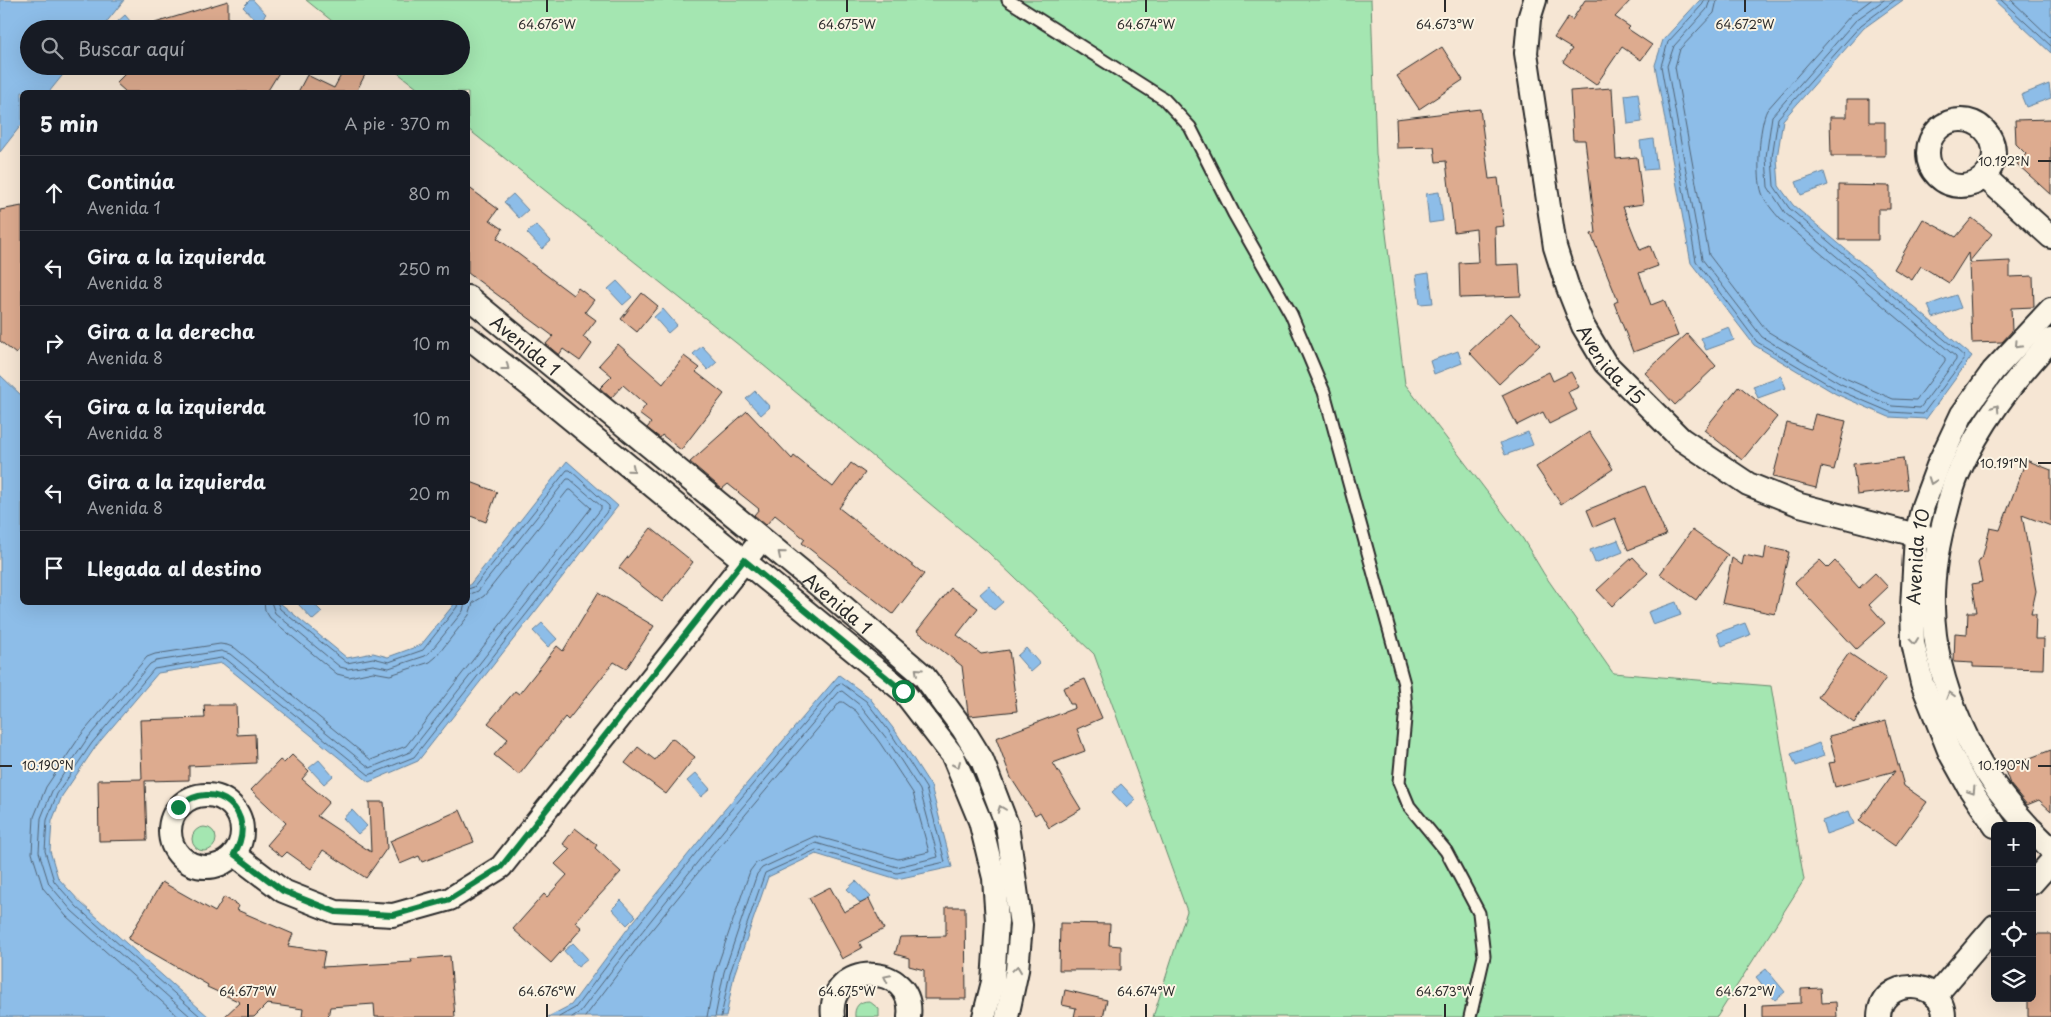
<!DOCTYPE html>
<html lang="es">
<meta charset="utf-8">
<style>
:root{--surface:#171b24;--page:#242831;--text:#f1f3f6;--muted:#9ea1a6;--line:#363941}
body{margin:0;font-family:"Playpen Sans",sans-serif;background:var(--page);color:var(--text)}
.controls{position:absolute;right:15px;bottom:15px;display:grid;overflow:hidden;border-radius:8px;box-shadow:0 5px 20px #0002}
.controls button{width:45px;height:45px;display:grid;place-items:center;padding:0;border:0;border-bottom:1px solid var(--line);background:var(--surface);color:var(--text);font:25px sans-serif}
.stop{position:absolute;width:15px;height:15px;margin:-11px;border:4px solid #0b8043;border-radius:50%;background:#fff}
.stop.end{background:#0b8043;border-color:#fff;box-shadow:0 1px 5px #0008}
.list{margin:0;padding:0;list-style:none}
h2{display:flex;justify-content:space-between;align-items:center;height:65px;margin:0;padding:0 20px;font-size:21px}
h2 small{font-size:16px;font-weight:400;color:var(--muted)}
.list li{display:grid;grid-template-columns:32px 1fr auto;gap:15px;align-items:center;box-sizing:border-box;height:75px;padding:0 20px;border-top:1px solid var(--line)}
.list b{display:block;font-size:19px;white-space:nowrap}
.list p{margin:0;font-size:16px;white-space:nowrap;color:var(--muted)}
.list em{font-size:16px;font-style:normal;color:var(--muted)}
.icon{flex:none;width:28px;height:28px;fill:none;stroke:currentColor;stroke-width:2;stroke-linecap:round;stroke-linejoin:round}
.map{position:relative;flex:none;width:2051px;height:1017px;overflow:hidden}
.search{position:absolute;background:var(--surface);box-shadow:0 5px 20px #0002;left:20px;top:20px;width:450px;height:55px;display:flex;align-items:center;gap:12px;box-sizing:border-box;padding:0 18px;border-radius:28px;color:var(--muted);font-size:19px}
.panel{position:absolute;background:var(--surface);box-shadow:0 5px 20px #0002;left:20px;top:90px;width:450px;height:515px;border-radius:8px}
.map>svg:first-child{display:block}
.green{fill:#a4e6b1;stroke:#68886e}
.water{fill:#8dbde8;stroke:#66839c}
.lines{fill:none;stroke-linecap:round;stroke-linejoin:round}
.shore{stroke:#526577;stroke-width:1}
.building{fill:#ddab8f;stroke:#2b2b2b}
.service-casing{stroke:#2b2b2b;stroke-width:15}
.minor-casing{stroke:#2b2b2b;stroke-width:26}
.service{stroke:#fcf5e5;stroke-width:11}
.minor{stroke:#fcf5e5;stroke-width:22}
.oneway{stroke:#949088}
.route{stroke:#0b8043;stroke-width:6}
.ticks{fill:none;stroke:#2b2b2b;stroke-width:2}
.labels{text-anchor:middle;dominant-baseline:central;stroke-width:4;stroke-linejoin:round;paint-order:stroke}
.street-label{font-size:18px;fill:#2b2b2b;stroke:#fcf5e5}
.ticks-label{font-size:12px;text-anchor:middle;fill:#2b2b2b;stroke:#fcf5e5;stroke-width:4;stroke-linejoin:round;paint-order:stroke}
</style>
<div class="map">
<svg width="2051" height="1017" viewBox="0 0 2051 1017">
<rect width="100%" height="100%" fill="#f6e6d4"/>
<filter id="ink" filterUnits="userSpaceOnUse"><feTurbulence type="fractalNoise" baseFrequency=".02" numOctaves="2"/><feDisplacementMap in="SourceGraphic" scale="10" xChannelSelector="R" yChannelSelector="G"/><feConvolveMatrix kernelMatrix="1 2 1 2 8 2 1 2 1" color-interpolation-filters="sRGB"/></filter>
<g filter="url(#ink)">
<g class="green">
<polygon points="306,0 1371,0 1376,154 1405,384 1523,539 1544,574 1613,673 1771,686 1804,880 1717,1017 1153,1017 1187,911 1094,654 988,552 745,350 468,129 468,92 422,92 389,66 461,66 461,29 342,29"/>
<circle cx="204" cy="839" r="12"/>
<path d="M869 1001 879 1009V1017H855C854 1007 859 1001 869 1001Z"/>
</g>
<g class="water">
<polygon points="0,0 124,0 101,29 29,29 29,66 70,66 49,92 22,92 22,124 0,152"/>
<polygon points="250,0 253,0 266,14 258,23 243,7"/>
<polygon points="1700,0 1903,0 1864,28 1783,120 1777,158 1779,186 1793,205 1972,356 1926,419 1889,417 1836,394 1754,345 1691,263 1655,65 1663,40"/>
<polygon points="1994,0 2051,0 2051,53"/>
<polygon points="125,15 137,29 121,29 116,23"/>
<polygon points="2049,84 2051,98 2026,107 2021,95"/>
<polygon points="1638,93 1642,122 1628,124 1625,95"/>
<polygon points="1653,139 1657,169 1644,170 1640,141"/>
<polygon points="1824,172 1828,185 1801,195 1796,182"/>
<polygon points="1439,192 1443,221 1429,223 1426,194"/>
<polygon points="513,194 528,210 519,218 504,202"/>
<polygon points="536,225 551,241 542,249 527,233"/>
<polygon points="1429,273 1433,303 1420,304 1416,275"/>
<polygon points="617,281 632,297 623,305 608,289"/>
<polygon points="1956,295 1961,308 1933,318 1928,305"/>
<polygon points="663,309 677,325 668,333 654,317"/>
<polygon points="1729,327 1734,340 1706,350 1701,338"/>
<polygon points="702,346 717,362 708,370 693,354"/>
<polygon points="1458,351 1462,363 1434,374 1430,361"/>
<polygon points="0,375 22,396 22,602 280,603 347,658 373,653 388,657 421,645 455,603 468,602 468,587 567,461 618,506 418,761 369,782 222,663 158,673 96,746 62,796 52,821 50,851 58,878 81,903 209,1017 0,1017"/>
<polygon points="1781,376 1786,388 1758,398 1753,386"/>
<polygon points="755,391 770,407 761,415 746,399"/>
<polygon points="1528,432 1533,445 1505,455 1500,443"/>
<polygon points="1618,540 1623,552 1595,563 1590,550"/>
<polygon points="989,586 1003,602 994,610 980,594"/>
<polygon points="300,602 313,603 322,612 313,620 298,604"/>
<polygon points="1676,602 1681,615 1653,625 1648,612"/>
<polygon points="542,623 557,639 548,647 533,631"/>
<polygon points="1745,623 1750,635 1722,646 1717,633"/>
<polygon points="1026,648 1040,664 1031,672 1017,656"/>
<polygon points="839,675 869,697 896,732 931,786 952,867 897,879 816,854 768,877 734,975 726,1017 548,1017 571,1005 626,931 720,815"/>
<polygon points="1819,743 1824,756 1796,766 1791,754"/>
<polygon points="319,760 333,776 324,784 309,768"/>
<polygon points="696,773 710,789 701,797 687,781"/>
<polygon points="1121,784 1136,800 1127,808 1112,792"/>
<polygon points="352,810 367,826 358,834 343,818"/>
<polygon points="1849,811 1854,824 1826,834 1822,821"/>
<polygon points="856,881 871,897 862,905 847,889"/>
<polygon points="621,900 636,916 627,925 612,909"/>
<polygon points="573,943 588,959 578,967 564,951"/>
<polygon points="1766,969 1785,992 1775,1000 1756,977"/>
</g>
<g class="lines">
<g class="shore">
<polyline points="1704,0 1702,5 1668,42 1661,66 1696,261 1757,342 1838,390 1890,412 1923,414 1964,359 1964,356 1789,208 1774,186 1772,157 1778,118 1861,25 1895,0"/>
<polyline points="1710,0 1707,9 1674,46 1667,66 1702,259 1762,337 1841,384 1892,406 1920,408 1956,360 1956,357 1785,213 1768,187 1766,157 1772,116 1856,20 1884,0"/>
<path d="M1717 0 1714 13 1680 49 1675 67 1709 255 1767 331 1845 378 1893 399 1916 400 1945 361V358L1780 219C1774 212 1765 202 1762 193 1756 176 1759 125 1767 110L1851 15 1871 0"/>
<polyline points="2001,0 2051,46"/>
<polyline points="2011,0 2051,38"/>
<polyline points="271,602 275,613 340,667 348,669 373,665 389,668 425,656 430,652 463,611 465,602"/>
<polyline points="277,602 280,609 347,663 373,658 389,662 423,650 457,607 458,602"/>
<polyline points="179,1017 66,916 43,888 32,853 34,817 46,787 81,735 147,657 155,654 220,644 227,645 235,648 371,760 406,746 591,508 571,490 568,490 484,596 473,603 469,615 436,657 430,662 390,675 373,672 349,677 337,674 270,618 265,610 264,602"/>
<polyline points="191,1017 72,911 49,884 39,852 41,818 52,791 87,739 150,664 156,661 221,651 230,654 370,768 410,752 601,509 601,506 570,479 567,479 478,591 468,595"/>
<polyline points="201,1017 77,907 54,881 45,851 47,820 57,794 92,743 154,669 221,658 226,659 369,775 414,757 609,509 609,506 570,470 567,470 474,587 468,589"/>
<polyline points="559,1017 575,1008 630,935 724,818 838,684 841,683 866,701 892,735 926,788 945,862 897,873 816,850 765,873 730,973 721,1017"/>
<path d="M572 1017 580 1012C663 902 750 797 839 692L842 691 861 706 887 739 920 790 938 857 897 867 816 843 762 868 757 874 724 972 715 1017"/>
<polyline points="585,1017 641,943 735,827 840,702 843,702 856,711 880,743 913,793 929,852 898,859 815,836 756,863 750,871 716,970 707,1017"/>
</g>
</g>
<g class="building">
<polygon points="1585,0 1631,0 1615,17 1630,27 1628,29 1652,45 1641,60 1622,47 1596,85 1563,62 1572,49 1554,38 1568,17 1572,20"/>
<polygon points="228,1 228,29 149,29 148,25"/>
<polygon points="1442,47 1463,80 1419,109 1397,76"/>
<polygon points="133,66 283,66 267,92 126,92 116,83"/>
<polygon points="346,66 357,66 367,71 356,92 298,92 307,75 334,88"/>
<polygon points="1612,88 1616,159 1637,157 1643,204 1623,207 1640,250 1650,246 1658,266 1639,273 1651,305 1664,300 1678,336 1633,352 1614,303 1618,301 1591,234 1596,233 1585,140 1573,140 1570,91"/>
<polygon points="1847,99 1869,99 1869,122 1885,122 1885,156 1831,156 1830,117 1847,117"/>
<polygon points="1480,109 1489,179 1498,178 1504,226 1495,227 1496,265 1519,264 1521,296 1460,298 1459,263 1478,262 1476,229 1454,232 1446,161 1436,162 1434,147 1397,148 1396,119"/>
<polygon points="2051,119 2051,195 2017,164 2026,154 2016,144 2015,120"/>
<polygon points="1839,185 1890,186 1890,209 1878,209 1878,240 1839,240"/>
<polygon points="468,187 498,209 490,220 503,229 497,238 573,295 578,288 594,300 585,312 596,320 583,337 592,344 580,361 563,349 559,355 546,344 553,336 468,273"/>
<polygon points="22,206 22,346 16,354 0,341 0,210"/>
<polygon points="1972,218 1992,234 1969,262 1968,253 1949,283 1921,266 1912,280 1894,269 1923,219 1956,237"/>
<polygon points="2010,261 2010,277 2033,276 2034,307 2011,308 2012,331 2002,342 1972,343 1969,263"/>
<polygon points="642,293 658,306 637,332 621,319"/>
<polygon points="1511,313 1540,345 1499,384 1469,352"/>
<polygon points="1687,334 1716,366 1675,405 1645,373"/>
<polygon points="618,344 663,384 684,356 700,368 696,372 724,394 681,450 662,435 660,438 647,428 651,423 639,414 646,405 623,385 611,398 600,388 612,376 599,365"/>
<polygon points="1549,372 1553,381 1571,372 1579,387 1568,392 1577,410 1549,424 1543,412 1517,425 1502,395"/>
<polygon points="1739,386 1777,417 1742,460 1704,430"/>
<polygon points="747,411 792,459 794,456 833,487 851,463 865,473 839,508 924,574 893,614 802,543 805,539 775,515 766,525 754,515 759,509 728,484 722,489 690,462"/>
<polygon points="1815,414 1846,421 1834,470 1821,467 1816,488 1773,477 1787,423 1811,429"/>
<polygon points="1589,432 1613,469 1561,504 1536,467"/>
<polygon points="1903,458 1907,489 1857,495 1853,464"/>
<polygon points="2026,460 2051,470 2051,526 2022,515 2036,591 2031,614 2036,614 2035,639 2044,639 2043,669 1973,667 1973,663 1954,662 1955,633 1967,634 1968,612 1977,612 1972,584 1982,582 1978,563 1983,555 1990,528 2000,530"/>
<polygon points="468,481 497,492 486,522 468,515"/>
<polygon points="1645,486 1666,535 1628,550 1615,518 1594,527 1587,510"/>
<polygon points="651,528 693,562 662,602 619,568"/>
<polygon points="1692,530 1728,555 1696,600 1660,574"/>
<polygon points="1766,547 1789,552 1775,614 1722,603 1732,558 1742,565 1744,555 1764,559"/>
<polygon points="1633,557 1648,573 1612,606 1597,590"/>
<polygon points="1820,560 1828,568 1835,561 1859,588 1875,573 1888,587 1869,605 1885,623 1856,649 1795,583"/>
<polygon points="951,588 978,608 957,635 981,654 1009,650 1017,711 970,716 968,713 962,666 917,631"/>
<polygon points="598,593 654,626 626,669 614,662 568,720 565,717 519,775 494,755 508,739 488,723 515,691 519,694 557,646 563,651"/>
<polygon points="1849,653 1886,678 1854,723 1818,697"/>
<polygon points="1085,679 1102,718 1077,729 1085,751 1053,763 1081,809 1049,828 1040,812 1035,815 1011,778 996,738 1075,708 1074,704 1070,704 1063,688"/>
<polygon points="204,705 236,705 237,735 255,734 256,763 189,766 189,780 145,781 147,840 99,841 98,780 142,779 140,720 205,718"/>
<polygon points="1886,721 1904,786 1927,802 1895,846 1859,821 1895,771 1835,787 1829,763 1836,762 1829,736"/>
<polygon points="672,738 695,757 666,794 625,763 638,747 655,760"/>
<polygon points="2051,750 2051,811 2039,800 2027,805 2010,784 2004,768"/>
<polygon points="292,755 309,771 302,779 329,802 317,816 371,852 369,802 384,802 387,848 366,878 323,850 311,869 287,852 282,857 267,845 286,823 251,790 280,760 284,763"/>
<polygon points="460,810 474,842 422,862 419,856 400,864 390,841"/>
<polygon points="575,828 597,845 595,848 621,872 575,922 582,928 551,963 513,929 544,894 547,897 567,875 555,864 570,849 563,844"/>
<polygon points="162,882 215,912 224,897 239,906 237,910 293,934 288,946 325,951 322,967 412,962 411,959 450,956 455,1017 375,1017 374,1004 330,1007 328,1017 302,1017 303,1009 267,1004 254,1017 224,1017 240,1002 207,987 208,985 128,939"/>
<polygon points="830,887 844,912 869,899 884,929 859,942 862,948 842,959 809,898"/>
<polygon points="946,907 965,907 966,999 924,999 924,970 909,966 909,958 895,954 900,937 946,936"/>
<polygon points="1060,923 1110,924 1109,945 1121,946 1121,970 1059,970"/>
<polygon points="2032,934 2051,934 2051,1016 2049,1017 2028,1017 2028,998 2032,998"/>
<polygon points="1821,988 1822,1003 1836,1002 1837,1017 1762,1017 1762,1005 1801,1003 1801,989"/>
<polygon points="1065,990 1107,1000 1103,1017 1074,1017 1076,1008 1062,1005"/>
</g>
<g class="lines">
<g class="service-casing">
<polyline id="service" points="1008,0 1164,99 1190,127 1234,214 1291,314 1324,392 1404,684 1406,708 1399,782 1409,806 1446,851 1479,913 1484,956 1470,1017"/>
</g>
<g class="minor-casing">
<g id="minor">
<path id="s1" d="M1535 0 1529 19 1526 53 1555 247 1568 288 1583 326 1605 363 1681 439 1748 484 1800 505 1916 535 1939 539"/>
<circle cx="1961" cy="153" r="33"/>
<polyline points="1985,177 2051,237"/>
<path id="s2" d="M468 297 817 584 924 676 963 729 982 760 1007 825 1021 925 1017 970 1007 1017"/>
<polyline points="468,337 532,387 903,691 953,756 980,821 994,878 997,921 993,982 984,1017"/>
<circle cx="206" cy="831" r="36"/>
<path id="s3" d="M1995 826 1970 789 1950 753 1922 683 1913 643 1912 607 1916 535 1923 506 1939 463 1962 414 1993 371 2051 309"/>
<path d="M2028 826C1975 771 1934 684 1933 607 1932 574 1938 542 1947 510 1950 498 1953 485 1958 474 1980 423 2014 380 2051 340"/>
<polyline points="2032,830 2051,849"/>
<polyline points="234,854 283,891 336,912 393,915 450,899 501,867 754,549"/>
<polyline points="2032,883 2051,862"/>
<polyline points="1935,996 1995,926"/>
<path d="M833 1017C826 960 916 961 909 1017"/>
<path d="M1879 1017C1880 976 1944 978 1944 1017"/>
</g>
</g>
<use href="#service" class="service"/>
<use href="#minor" class="minor"/>
</g>
<defs><path id="oneway-chevron" d="M-2-3.5L2.5 0L-2 3.5" fill="none" stroke-width="1.6" stroke-linecap="round" stroke-linejoin="round" transform="scale(1.25)"/></defs>
<g class="oneway">
<use href="#oneway-chevron" transform="translate(2018 345) rotate(133)"/>
<use href="#oneway-chevron" transform="translate(506 367) rotate(38)"/>
<use href="#oneway-chevron" transform="translate(1996 408) rotate(-57)"/>
<use href="#oneway-chevron" transform="translate(632 469) rotate(39)"/>
<use href="#oneway-chevron" transform="translate(1932 481) rotate(110)"/>
<use href="#oneway-chevron" transform="translate(781 554) rotate(-140)"/>
<use href="#oneway-chevron" transform="translate(1914 641) rotate(84)"/>
<use href="#oneway-chevron" transform="translate(918 671) rotate(-138)"/>
<use href="#oneway-chevron" transform="translate(1950 695) rotate(-107)"/>
<use href="#oneway-chevron" transform="translate(957 765) rotate(66)"/>
<use href="#oneway-chevron" transform="translate(1972 791) rotate(58)"/>
<use href="#oneway-chevron" transform="translate(1001 809) rotate(-111)"/>
<use href="#oneway-chevron" transform="translate(1017 969) rotate(-82)"/>
<use href="#oneway-chevron" transform="translate(887 978) rotate(-154)"/>
</g>
</g>
<g class="lines" filter="url(#ink)">
<path class="route" d="M178 807C215 775 260 813 234 854L283 891 336 912 393 915 450 899 501 867 744 560 903 691"/>
</g>
<path class="ticks" d="M547 0V12M847 0V12M1146 0V12M1445 0V12M1745 0V12M2038 161H2051M2038 463H2051M0 766H12M2038 766H2051M248 1004V1017M547 1004V1017M847 1004V1017M1146 1004V1017M1445 1004V1017M1745 1004V1017"/>
<g class="labels">
<g class="street-label">
<text stroke="none"><textPath href="#s2" startOffset="75">Avenida 1</textPath></text>
<text stroke="none"><textPath href="#s1" startOffset="382">Avenida 15</textPath></text>
<text stroke="none"><textPath href="#s3" startOffset="289">Avenida 10</textPath></text>
<text stroke="none"><textPath href="#s2" startOffset="480">Avenida 1</textPath></text>
</g>
</g>
<g class="ticks-label">
<text x="547" y="29">64.676°W</text>
<text x="847" y="29">64.675°W</text>
<text x="1146" y="29">64.674°W</text>
<text x="1445" y="29">64.673°W</text>
<text x="1745" y="29">64.672°W</text>
<text x="2004" y="166">10.192°N</text>
<text x="2004" y="468">10.191°N</text>
<text x="48" y="770">10.190°N</text>
<text x="2004" y="770">10.190°N</text>
<text x="248" y="996">64.677°W</text>
<text x="547" y="996">64.676°W</text>
<text x="847" y="996">64.675°W</text>
<text x="1146" y="996">64.674°W</text>
<text x="1445" y="996">64.673°W</text>
<text x="1745" y="996">64.672°W</text>
</g>
</svg>
<div class="controls">
<button>+</button>
<button>−</button>
<button><svg class="icon" aria-label="locate" viewBox="0 0 24 24"><circle cx="12" cy="12" r="6"/><path d="M12 2v4M12 18v4M2 12h4M18 12h4"/></svg></button>
<button><svg class="icon" aria-label="layers" viewBox="0 0 24 24"><path d="M12 4l9 5-9 5-9-5zM3 14l9 5 9-5"/></svg></button>
</div>
<div class="stop" style="left:903px;top:691px"></div>
<div class="stop end" style="left:178px;top:807px"></div>
<div class="search"><svg class="icon" aria-label="search" viewBox="0 0 24 24"><circle cx="10" cy="10" r="6"/><path d="M15 15l6 6"/></svg>Buscar aquí</div>
<section class="panel">
<h2>5 min<small>A pie · 370 m</small></h2>
<ul class="list">
<li><svg class="icon" aria-label="ahead" viewBox="0 0 24 24"><path d="M12 20V5M6 11l6-6 6 6"/></svg><div><b>Continúa</b><p>Avenida 1</p></div><em>80 m</em></li>
<li><svg class="icon" aria-label="left" viewBox="0 0 24 24"><path d="M17 20v-9H6M10 6l-5 5 5 5"/></svg><div><b>Gira a la izquierda</b><p>Avenida 8</p></div><em>250 m</em></li>
<li><svg class="icon" aria-label="right" viewBox="0 0 24 24"><path d="M7 20v-9h11M14 6l5 5-5 5"/></svg><div><b>Gira a la derecha</b><p>Avenida 8</p></div><em>10 m</em></li>
<li><svg class="icon" aria-label="left" viewBox="0 0 24 24"><path d="M17 20v-9H6M10 6l-5 5 5 5"/></svg><div><b>Gira a la izquierda</b><p>Avenida 8</p></div><em>10 m</em></li>
<li><svg class="icon" aria-label="left" viewBox="0 0 24 24"><path d="M17 20v-9H6M10 6l-5 5 5 5"/></svg><div><b>Gira a la izquierda</b><p>Avenida 8</p></div><em>20 m</em></li>
<li><svg class="icon" aria-label="arrive" viewBox="0 0 24 24"><path d="M6 21V4h12l-3 4 3 4H6"/></svg><div><b>Llegada al destino</b></div></li>
</ul>
</section>
</div>
